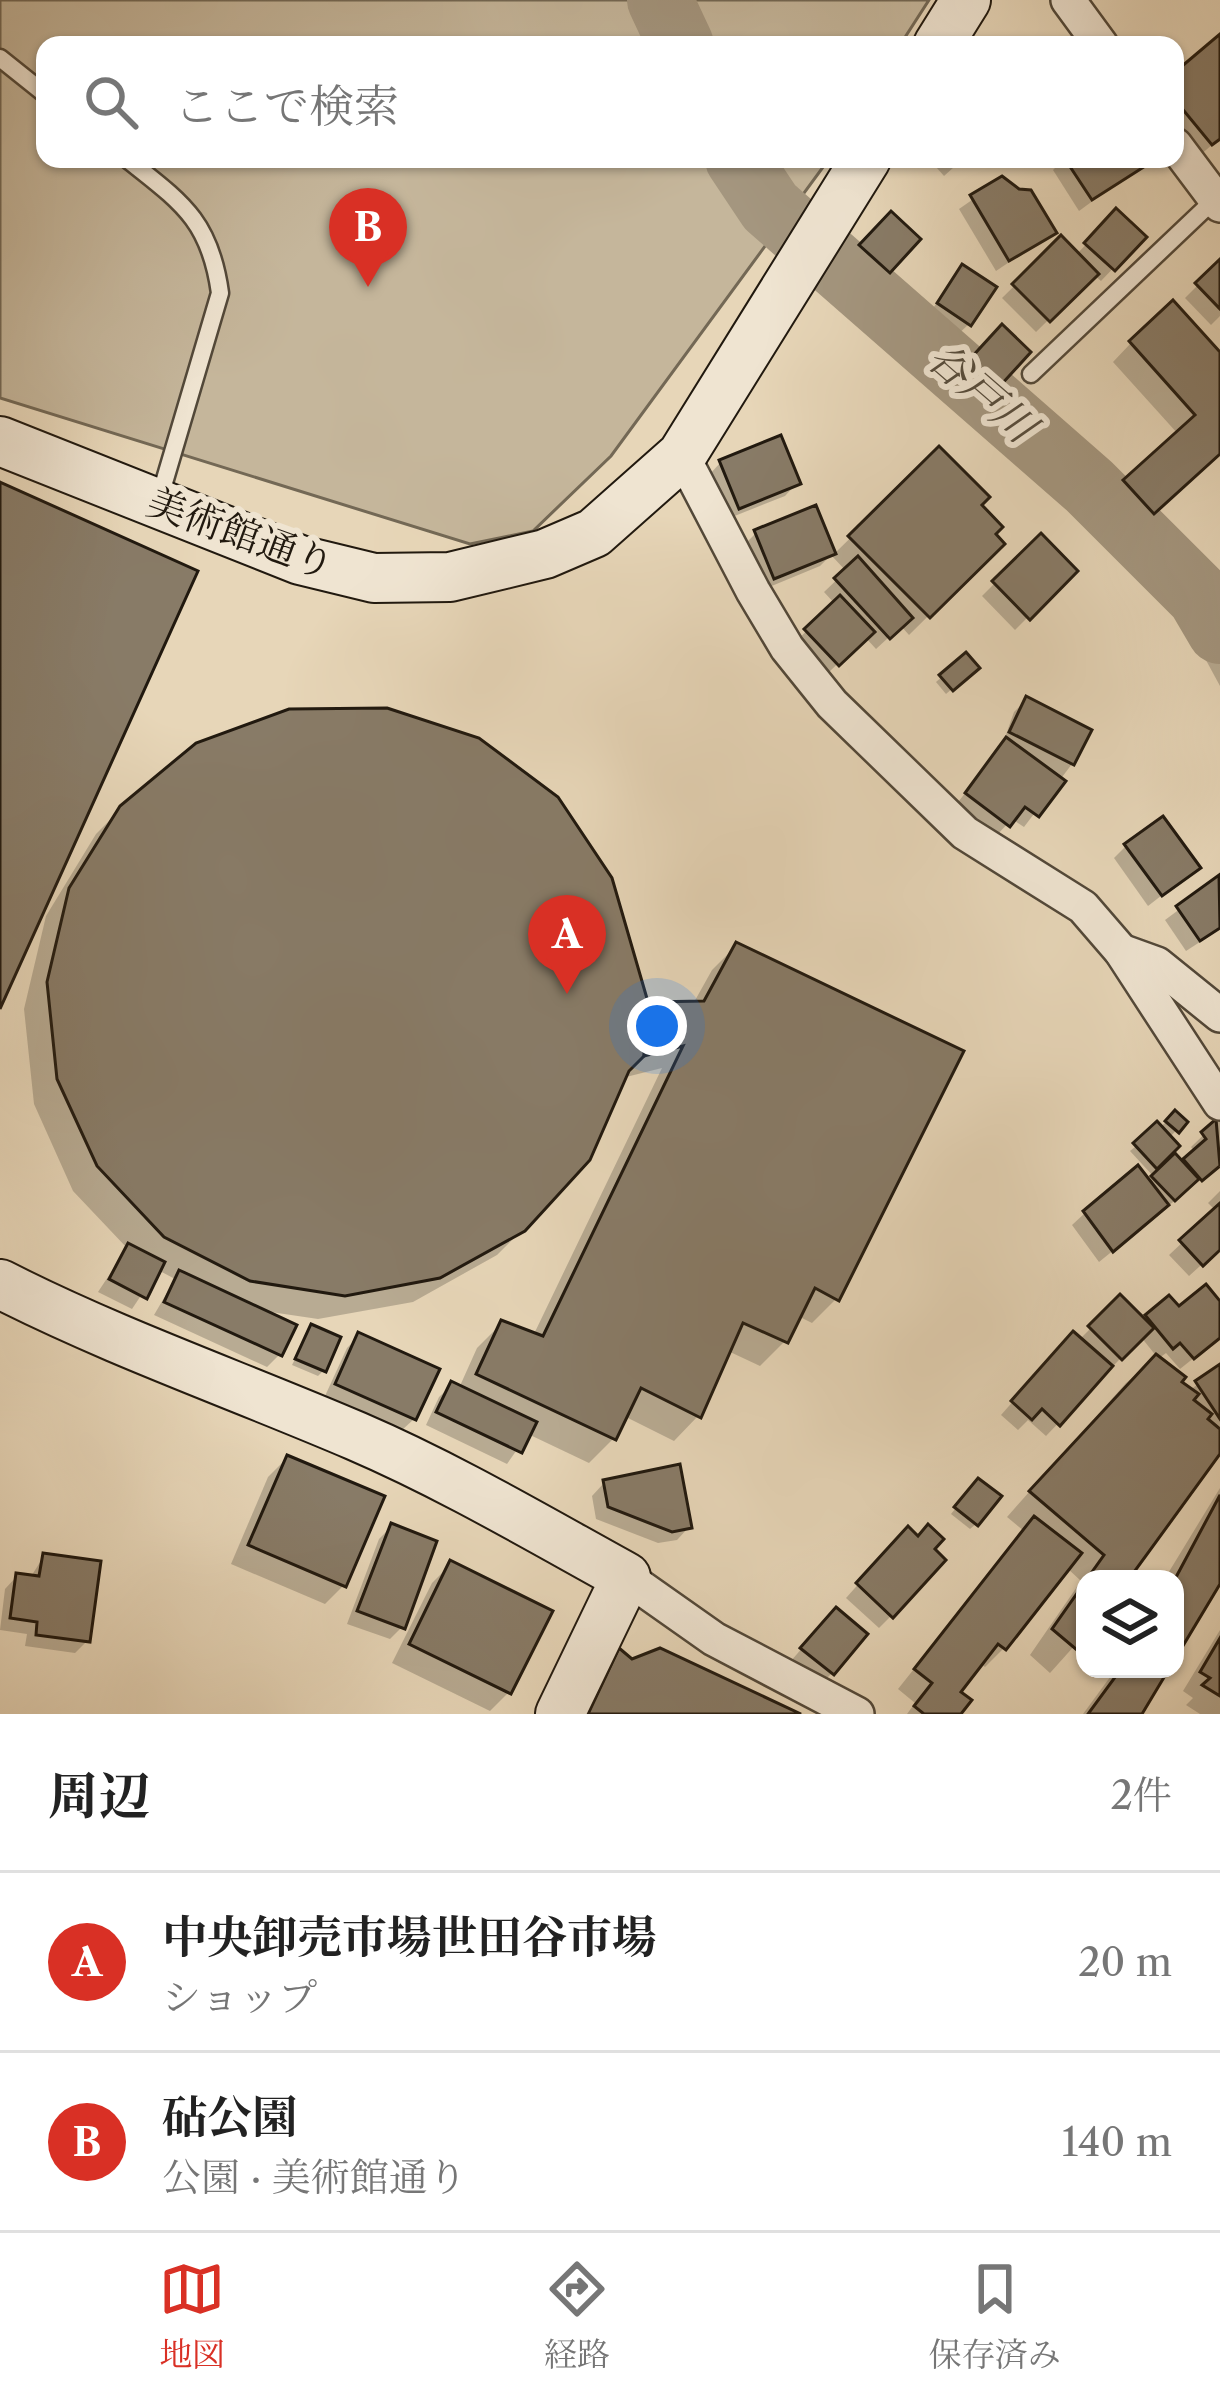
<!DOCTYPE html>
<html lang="ja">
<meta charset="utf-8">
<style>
:root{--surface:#fff;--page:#f6f6f6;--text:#222;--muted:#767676;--line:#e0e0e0;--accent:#d93025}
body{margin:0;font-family:"Libre Caslon Text","Noto Serif JP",serif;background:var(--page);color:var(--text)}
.controls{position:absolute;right:36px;bottom:36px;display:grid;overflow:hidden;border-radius:24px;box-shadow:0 3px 9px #0004}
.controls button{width:108px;height:108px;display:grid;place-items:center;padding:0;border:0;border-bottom:3px solid var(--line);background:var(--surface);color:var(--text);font:60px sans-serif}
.you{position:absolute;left:657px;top:1026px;width:42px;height:42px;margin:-30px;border:9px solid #fff;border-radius:50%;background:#1a73e8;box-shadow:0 0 0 18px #1a73e833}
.badge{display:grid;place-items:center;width:78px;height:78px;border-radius:50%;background:var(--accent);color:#fff;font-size:39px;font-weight:700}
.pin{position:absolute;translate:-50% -99px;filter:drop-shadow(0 3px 6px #0008)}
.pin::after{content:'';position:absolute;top:63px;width:42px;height:36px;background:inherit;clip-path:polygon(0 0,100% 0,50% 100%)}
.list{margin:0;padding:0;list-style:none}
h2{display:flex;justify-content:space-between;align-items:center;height:156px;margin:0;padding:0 48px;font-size:51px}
h2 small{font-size:39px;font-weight:400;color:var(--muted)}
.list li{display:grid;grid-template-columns:78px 1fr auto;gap:36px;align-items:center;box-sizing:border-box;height:180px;padding:0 48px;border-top:3px solid var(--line)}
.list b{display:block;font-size:45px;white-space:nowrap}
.list p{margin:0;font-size:39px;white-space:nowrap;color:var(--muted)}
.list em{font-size:39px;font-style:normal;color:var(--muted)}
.icon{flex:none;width:66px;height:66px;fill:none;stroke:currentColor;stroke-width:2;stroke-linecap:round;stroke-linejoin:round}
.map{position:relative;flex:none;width:1220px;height:1714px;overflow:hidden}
.search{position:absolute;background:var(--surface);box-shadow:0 3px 9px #0004;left:36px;right:36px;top:36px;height:132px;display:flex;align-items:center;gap:30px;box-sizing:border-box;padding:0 42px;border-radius:24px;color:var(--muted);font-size:45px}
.sheet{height:516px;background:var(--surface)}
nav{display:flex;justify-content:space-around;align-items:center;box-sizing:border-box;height:168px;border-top:3px solid var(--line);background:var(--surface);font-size:33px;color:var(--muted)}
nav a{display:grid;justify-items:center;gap:6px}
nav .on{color:var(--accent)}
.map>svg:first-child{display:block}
.green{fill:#c5b69b;stroke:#736855;stroke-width:3}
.shadow{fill:#0003}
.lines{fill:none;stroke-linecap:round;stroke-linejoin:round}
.river{stroke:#a4967f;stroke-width:66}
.building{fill:#887b67;stroke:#21190f;stroke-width:3}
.lane-casing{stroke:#524839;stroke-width:21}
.street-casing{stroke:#524839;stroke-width:38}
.secondary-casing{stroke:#21190f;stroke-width:52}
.lane{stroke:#efe4d1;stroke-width:16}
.street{stroke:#efe4d1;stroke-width:33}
.secondary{stroke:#efe4d1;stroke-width:48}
.labels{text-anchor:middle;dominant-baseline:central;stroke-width:12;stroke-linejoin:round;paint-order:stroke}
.street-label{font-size:39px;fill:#21190f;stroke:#efe4d1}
.water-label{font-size:42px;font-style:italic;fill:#554b3c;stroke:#efe4d1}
</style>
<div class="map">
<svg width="1220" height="1714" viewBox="0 0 1220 1714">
<rect width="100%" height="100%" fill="#e7d6b8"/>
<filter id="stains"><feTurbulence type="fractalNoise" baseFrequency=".00167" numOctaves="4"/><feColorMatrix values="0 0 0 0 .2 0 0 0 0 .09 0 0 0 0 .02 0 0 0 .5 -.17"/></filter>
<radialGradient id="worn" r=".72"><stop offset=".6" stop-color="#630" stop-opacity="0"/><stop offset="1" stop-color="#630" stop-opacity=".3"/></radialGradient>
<polygon class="green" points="0,0 929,0 900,45 45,45 45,159 829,159 611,456 533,531 470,544 0,398"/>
<g class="shadow">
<polygon points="1220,38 1220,138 1192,162 1175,141 1175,76"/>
<polygon points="929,159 963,159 944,176"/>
<polygon points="1064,159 1144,159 1146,162 1079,211 1053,170"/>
<polygon points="1002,179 1029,192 1053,233 996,271 959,209"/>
<polygon points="1116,213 1143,237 1101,281 1094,275 1036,332 1002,298 1061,240 1076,255"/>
<polygon points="891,215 917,239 875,283 849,259"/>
<polygon points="1220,263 1220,316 1211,325 1185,298"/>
<polygon points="963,268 969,324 956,336 927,316"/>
<polygon points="1002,329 1027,353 985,396 960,373"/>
<polygon points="1131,343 1220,357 1220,452 1134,530 1107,500 1178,434 1113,362"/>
<polygon points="939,451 1001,544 909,635 901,626 876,649 865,637 825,676 794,643 835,604 824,592 846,571 831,555 820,566 762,590 744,545 756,533 833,555"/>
<polygon points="721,462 797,483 785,496 727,519 709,475"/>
<polygon points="1041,537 1074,571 1015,630 982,596"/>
<polygon points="1220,596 1220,686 1187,625"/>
<polygon points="966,656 976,668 946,694 936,682"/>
<polygon points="1026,700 1072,764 1024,827 1012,819 995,837 955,806 1002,746 1014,712"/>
<polygon points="122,808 646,1005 693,1004 712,970 737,945 836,1299 812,1323 798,1316 785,1341 760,1366 728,1351 698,1416 674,1441 624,1416 613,1439 589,1463 528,1434 507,1464 426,1425 439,1397 452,1385 459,1388 477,1348 501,1324 533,1336 662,1068 622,1078 523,1229 497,1255 413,1302 318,1319 264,1311 279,1355 267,1367 154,1315 175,1279 158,1270 132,1309 98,1292 127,1248 73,1191 34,1104 24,1009 46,916 96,834"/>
<polygon points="1126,846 1197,868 1148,906 1114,858"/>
<polygon points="1219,880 1220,929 1186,951 1165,920"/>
<polygon points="1220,1095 1220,1164 1099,1262 1072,1225 1085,1213 1154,1177 1130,1151 1175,1115 1184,1122 1169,1138 1170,1152 1182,1165 1195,1152 1191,1147 1217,1122 1208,1107"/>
<polygon points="1220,1191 1220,1248 1189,1276 1169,1255 1216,1211 1208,1203"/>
<polygon points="1120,1299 1143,1321 1169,1299 1178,1311 1220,1306 1220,1337 1180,1369 1166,1353 1158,1359 1189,1391 1220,1367 1220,1449 1125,1579 1085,1579 1085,1634 1050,1673 1030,1655 1081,1581 1067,1568 1004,1648 985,1667 980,1663 957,1692 958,1714 907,1714 915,1703 898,1689 1024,1531 1007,1517 1126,1383 1157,1357 1141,1337 1046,1436 1028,1420 1018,1430 1001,1415 1061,1347 1079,1340"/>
<polygon points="311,1328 323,1371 318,1376 292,1365"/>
<polygon points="359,1336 414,1419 401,1431 325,1396 347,1348"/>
<polygon points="287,1458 344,1585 325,1604 231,1564 268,1477"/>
<polygon points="604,1483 689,1527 677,1540 658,1543 596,1519 592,1496"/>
<polygon points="973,1487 976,1524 970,1529 951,1514"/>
<polygon points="1220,1488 1220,1579 1175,1653 1175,1579 1167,1575"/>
<polygon points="391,1527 402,1627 390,1639 347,1624 379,1539"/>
<polygon points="895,1543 891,1616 879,1628 846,1598"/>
<polygon points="44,1556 87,1641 75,1653 25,1646 27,1634 0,1630 5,1589 17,1576 30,1578"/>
<polygon points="451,1564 508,1693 490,1711 392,1663 432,1583"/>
<polygon points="824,1623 832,1673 820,1685 790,1662"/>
<polygon points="1220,1630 1220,1714 1200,1714 1186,1705 1193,1698 1183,1691"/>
<polygon points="1116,1669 1165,1669 1138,1714 1083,1714"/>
</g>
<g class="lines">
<g class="river">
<polyline points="660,0 681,45"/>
<polyline points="738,159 770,207 1089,486 1200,597 1220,631"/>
</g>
</g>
<g class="building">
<polygon points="1220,34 1220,139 1212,145 1175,100 1175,72"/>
<polygon points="1065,159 1148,159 1150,163 1092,200"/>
<polygon points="1002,176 1019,189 1031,190 1057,233 1009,261 970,195"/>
<polygon points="1116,208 1147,237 1115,271 1084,243"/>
<polygon points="891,211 921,239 890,273 859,245"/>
<polygon points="1061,235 1099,274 1050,322 1012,284"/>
<polygon points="1220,259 1220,309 1195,283"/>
<polygon points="962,264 997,287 971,326 937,303"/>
<polygon points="1173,300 1220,352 1220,454 1154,514 1123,480 1195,415 1129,341"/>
<polygon points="1002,324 1031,352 1000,386 970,359"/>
<polygon points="781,435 801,484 739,509 719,460"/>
<polygon points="939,446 990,497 982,505 1003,527 996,534 1005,544 930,618 848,536"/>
<polygon points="0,482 198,571 0,1009"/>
<polygon points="816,505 836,554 774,579 754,530"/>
<polygon points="1041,533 1078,571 1030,620 992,581"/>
<polygon points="858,556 913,618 890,639 834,578"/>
<polygon points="840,595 875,632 839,666 804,629"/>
<polygon points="966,652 980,668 953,691 939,675"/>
<polygon points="1026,696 1092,730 1074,765 1009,732"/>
<polygon points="387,708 479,738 558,797 612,878 648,1002 644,1056 629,1071 590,1160 525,1231 440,1278 345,1296 250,1281 164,1237 97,1166 57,1079 47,982 69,888 120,806 196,743 289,709"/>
<polygon points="1006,737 1066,781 1039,817 1025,807 1010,827 965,793"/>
<polygon points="1163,816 1201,868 1162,896 1124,844"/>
<polygon points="1219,875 1220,928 1200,941 1176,906"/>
<polygon points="736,942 964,1051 839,1301 815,1288 788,1343 743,1323 701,1418 641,1388 616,1440 476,1374 501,1320 543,1336 683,1046 644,1056 648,1002 704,1001"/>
<polygon points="1175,1110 1188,1122 1179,1133 1165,1121"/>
<polygon points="1216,1119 1220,1166 1202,1181 1183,1159 1206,1139 1201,1132"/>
<polygon points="1157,1121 1180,1146 1157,1169 1133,1143"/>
<polygon points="1175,1153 1199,1179 1175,1201 1151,1176"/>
<polygon points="1138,1165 1169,1205 1113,1252 1083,1211"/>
<polygon points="1220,1203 1220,1250 1203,1266 1179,1240"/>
<polygon points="128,1243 165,1262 147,1299 109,1279"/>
<polygon points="179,1270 297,1325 282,1356 164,1302"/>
<polygon points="1206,1284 1220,1301 1220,1338 1194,1359 1180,1343 1173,1349 1145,1315 1169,1295 1179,1306"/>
<polygon points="1120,1294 1154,1328 1122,1360 1088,1326"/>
<polygon points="311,1324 341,1337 326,1372 295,1359"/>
<polygon points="1073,1331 1113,1366 1060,1426 1042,1409 1032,1420 1011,1401"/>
<polygon points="358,1332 440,1369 416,1420 335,1384"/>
<polygon points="1156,1354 1186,1377 1182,1382 1199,1394 1194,1400 1212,1414 1208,1419 1220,1429 1220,1454 1129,1579 1087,1579 1104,1555 1029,1491"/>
<polygon points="1220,1364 1220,1419 1195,1381"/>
<polygon points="451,1381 537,1422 522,1453 436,1412"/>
<polygon points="287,1455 385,1496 346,1587 248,1545"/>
<polygon points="680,1464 692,1528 672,1532 608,1507 603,1480"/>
<polygon points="978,1478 1002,1496 978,1526 954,1507"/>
<polygon points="1220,1495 1220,1584 1175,1659 1175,1579"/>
<polygon points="1034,1516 1082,1553 1006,1650 998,1644 961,1692 972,1700 961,1714 924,1714 914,1706 932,1683 914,1669"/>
<polygon points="391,1523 437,1541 405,1629 357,1611"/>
<polygon points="928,1524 944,1539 935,1549 946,1560 893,1618 856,1583 908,1526 918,1536"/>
<polygon points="43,1553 101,1561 90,1642 36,1635 37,1622 10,1618 16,1573 39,1576"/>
<polygon points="450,1560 553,1611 511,1694 409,1644"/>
<polygon points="1085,1582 1085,1639 1077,1650 1052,1629"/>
<polygon points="836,1607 868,1634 834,1675 800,1648"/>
<polygon points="1220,1638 1220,1696 1202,1685 1210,1678 1200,1672"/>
<polygon points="619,1648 632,1659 660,1648 801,1714 588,1714"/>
<polygon points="1121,1669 1169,1669 1142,1714 1088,1714"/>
</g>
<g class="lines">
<g class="lane-casing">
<g id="lane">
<polyline points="0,58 45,94"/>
<path d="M127 159C181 202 210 220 220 293L158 503"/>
<polyline points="1031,374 1215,199"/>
</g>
</g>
<g class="street-casing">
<g id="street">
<polyline points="1068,0 1101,45"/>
<polyline points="1175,145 1220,205"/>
<polyline points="682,455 753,591 787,648 832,704 965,833 1083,907 1121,951 1220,1103"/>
<polyline points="1121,951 1157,964 1220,1015"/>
<polyline points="626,1577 714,1639 857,1714"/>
</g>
</g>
<g class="secondary-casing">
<g id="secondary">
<polyline points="938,45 966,0"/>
<polyline points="0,441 300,560 374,578 450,577 545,554 594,533 682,455 866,159"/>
<path d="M0 1284C116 1343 237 1385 356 1436 449 1476 537 1528 626 1577L560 1714"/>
</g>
</g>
<use href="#lane" class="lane"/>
<use href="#street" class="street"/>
<use href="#secondary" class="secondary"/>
</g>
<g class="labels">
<g class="street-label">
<text transform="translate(241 533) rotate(20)">美術館通り</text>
</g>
<g class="water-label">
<text transform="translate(982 392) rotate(41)">谷戸川</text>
</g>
</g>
<rect width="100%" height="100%" filter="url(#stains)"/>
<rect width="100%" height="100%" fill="url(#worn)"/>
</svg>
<div class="controls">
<button><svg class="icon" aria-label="layers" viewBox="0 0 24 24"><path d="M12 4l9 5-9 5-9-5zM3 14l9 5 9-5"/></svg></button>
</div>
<div class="you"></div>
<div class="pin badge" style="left:567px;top:994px">A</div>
<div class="pin badge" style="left:368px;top:287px">B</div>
<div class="search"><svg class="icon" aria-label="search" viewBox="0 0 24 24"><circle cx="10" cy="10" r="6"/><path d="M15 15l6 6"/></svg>ここで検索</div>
</div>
<section class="sheet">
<h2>周辺<small>2件</small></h2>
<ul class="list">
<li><span class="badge">A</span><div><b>中央卸売市場世田谷市場</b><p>ショップ</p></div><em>20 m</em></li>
<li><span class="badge">B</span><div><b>砧公園</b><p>公園 · 美術館通り</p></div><em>140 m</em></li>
</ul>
</section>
<nav>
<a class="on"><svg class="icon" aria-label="map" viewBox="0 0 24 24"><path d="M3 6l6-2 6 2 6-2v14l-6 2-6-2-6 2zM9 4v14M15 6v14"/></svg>地図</a>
<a><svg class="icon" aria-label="directions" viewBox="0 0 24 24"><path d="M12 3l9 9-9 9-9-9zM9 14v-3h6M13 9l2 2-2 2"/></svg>経路</a>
<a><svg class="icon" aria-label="saved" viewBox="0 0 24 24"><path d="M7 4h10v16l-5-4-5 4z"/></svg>保存済み</a>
</nav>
